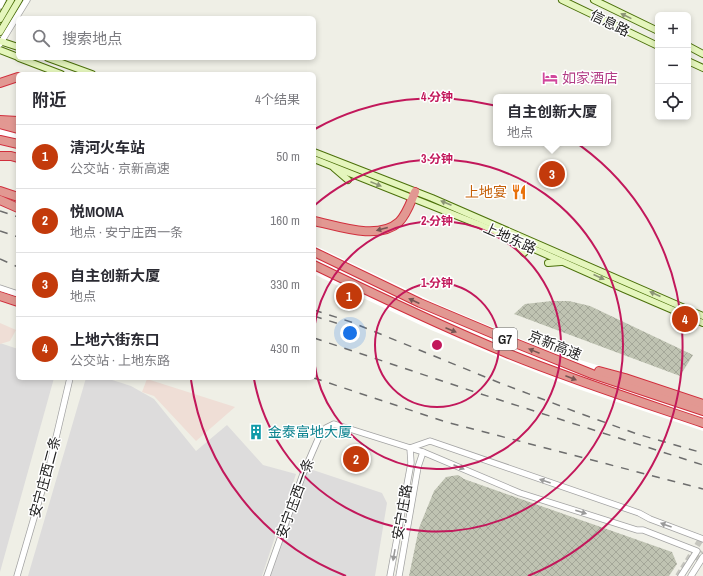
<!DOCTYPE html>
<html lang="zh">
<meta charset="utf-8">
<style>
:root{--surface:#fff;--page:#f7f7f7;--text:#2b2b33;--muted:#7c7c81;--line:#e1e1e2;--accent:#c33a0b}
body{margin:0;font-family:"Archivo Narrow","Noto Sans SC",sans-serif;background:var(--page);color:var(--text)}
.controls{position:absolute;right:12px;top:12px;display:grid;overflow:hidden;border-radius:6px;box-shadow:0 2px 6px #0003}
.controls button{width:36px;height:36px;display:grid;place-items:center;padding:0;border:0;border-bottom:1px solid var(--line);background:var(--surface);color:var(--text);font:20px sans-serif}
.you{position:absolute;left:350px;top:333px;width:14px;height:14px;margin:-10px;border:3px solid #fff;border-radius:50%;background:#1a73e8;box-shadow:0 0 0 6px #1a73e833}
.badge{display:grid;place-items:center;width:26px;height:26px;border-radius:50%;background:var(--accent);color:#fff;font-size:13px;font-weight:700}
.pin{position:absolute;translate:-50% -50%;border:2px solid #fff;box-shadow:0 1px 4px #0006}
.popup{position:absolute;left:493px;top:94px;width:118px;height:52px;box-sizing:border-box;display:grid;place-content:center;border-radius:6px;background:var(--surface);filter:drop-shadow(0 1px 3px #0005);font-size:13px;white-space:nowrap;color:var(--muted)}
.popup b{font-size:15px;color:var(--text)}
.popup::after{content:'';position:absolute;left:50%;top:100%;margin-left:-8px;border:8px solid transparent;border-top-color:var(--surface)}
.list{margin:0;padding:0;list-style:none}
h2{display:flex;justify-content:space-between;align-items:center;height:52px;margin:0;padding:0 16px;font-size:17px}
h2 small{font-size:13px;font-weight:400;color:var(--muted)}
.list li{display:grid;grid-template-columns:26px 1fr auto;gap:12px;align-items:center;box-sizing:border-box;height:64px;padding:0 16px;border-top:1px solid var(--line)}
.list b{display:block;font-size:15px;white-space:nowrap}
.list p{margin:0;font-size:13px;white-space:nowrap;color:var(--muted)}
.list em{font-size:13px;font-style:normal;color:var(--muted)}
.icon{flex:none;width:22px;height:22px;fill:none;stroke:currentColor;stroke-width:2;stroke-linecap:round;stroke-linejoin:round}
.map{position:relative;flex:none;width:703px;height:576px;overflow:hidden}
.search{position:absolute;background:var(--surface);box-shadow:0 2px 6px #0003;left:16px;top:16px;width:300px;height:44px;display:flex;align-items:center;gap:10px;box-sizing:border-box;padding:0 14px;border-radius:6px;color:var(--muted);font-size:15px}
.panel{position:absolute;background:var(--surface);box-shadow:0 2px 6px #0003;left:16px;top:72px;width:300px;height:308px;border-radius:6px}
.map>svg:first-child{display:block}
.residential{fill:#dddcdc}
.commercial{fill:#efded6}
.construction{fill:url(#construction-cross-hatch)}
.pier{fill:#fff}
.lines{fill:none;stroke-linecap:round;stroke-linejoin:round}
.secondary-tunnel{stroke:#c5c5be;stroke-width:6;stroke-dasharray:6 3;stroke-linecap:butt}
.tertiary-casing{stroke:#a3a3a3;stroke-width:7}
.secondary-casing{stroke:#4c710b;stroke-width:8}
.motorway-casing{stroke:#d12f3d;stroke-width:10}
.tertiary{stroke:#fff;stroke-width:5.5}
.secondary{stroke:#e5f6bd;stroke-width:6}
.motorway{stroke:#e29892;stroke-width:8}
.rail{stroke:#6d6d6d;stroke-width:1.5;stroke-dasharray:8 8;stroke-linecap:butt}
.oneway{fill:#8c9576}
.oneway2{fill:#775553}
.oneway3{fill:#9a9a9a}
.ring{fill:none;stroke:#c2185b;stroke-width:2}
.labels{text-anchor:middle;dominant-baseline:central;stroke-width:3;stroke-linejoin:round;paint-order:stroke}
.shield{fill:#fff;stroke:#626262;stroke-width:1}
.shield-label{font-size:13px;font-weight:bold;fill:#1f1f1f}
.street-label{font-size:14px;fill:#1f1f1f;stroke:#fff}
.hotel-label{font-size:14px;fill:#b23c85;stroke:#fff;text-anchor:start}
.food-label{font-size:14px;fill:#c56008;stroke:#fff;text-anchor:end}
.culture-label{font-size:14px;fill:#0d838f;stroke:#fff;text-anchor:start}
.centre{fill:#c2185b;stroke:#fff;stroke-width:2}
.ring-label{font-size:12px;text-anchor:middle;font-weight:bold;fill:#c2185b;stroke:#fff;stroke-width:3;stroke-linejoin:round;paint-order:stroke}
</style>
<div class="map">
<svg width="703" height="576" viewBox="0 0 703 576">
<defs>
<pattern id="construction-cross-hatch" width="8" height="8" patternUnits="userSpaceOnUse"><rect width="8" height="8" fill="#bfc3b2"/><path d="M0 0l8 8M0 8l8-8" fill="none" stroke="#a4a799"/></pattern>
</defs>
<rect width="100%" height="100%" fill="#efefe6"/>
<g class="residential">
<polygon points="0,343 18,349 18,378 54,378 0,572"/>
<polygon points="86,378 106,378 131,386 154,399 196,451 227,425 263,465 296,474 262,576 28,576"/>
<polygon points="310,469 382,493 387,503 375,576 263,576 301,474"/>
</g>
<g class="commercial">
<polygon points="0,323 16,330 10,341 0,344"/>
<polygon points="147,379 235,407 196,441 154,396 142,392"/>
</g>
<g class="construction">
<polygon points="552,301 569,301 590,306 693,355 680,376 514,314 525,304"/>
<polygon points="458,475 464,479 672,552 677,564 669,576 409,576 419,528 434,491 446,477"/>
</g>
<g class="pier">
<polygon points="0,115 18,120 18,149 0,144"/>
<polygon points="314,245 440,305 521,339 567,356 623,373 703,400 703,431 572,387 431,330 344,289 314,274"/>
</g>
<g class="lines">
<g class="secondary-tunnel">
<polyline points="697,561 703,552"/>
<polyline points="678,576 703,536"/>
</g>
<g class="tertiary-casing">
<g id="tertiary">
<polyline points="0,6 3,0"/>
<polyline points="0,44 27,0"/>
<polyline points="0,288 18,294"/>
<polyline points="17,576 50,463 70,378"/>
<polyline points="267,576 303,474 312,453 319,437 326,428 334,424 423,452 520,493 637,530 643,530 697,551 681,576"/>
<polyline points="390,576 411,463 410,448 430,441 639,513 650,519 703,539"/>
<polyline points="399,576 418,467 423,452"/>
<polyline points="691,576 703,557"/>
</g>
</g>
<g class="secondary-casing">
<g id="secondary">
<polyline points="562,0 658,46"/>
<polyline points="594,0 658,31"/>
<polyline points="0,19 11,0"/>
<polyline points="0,32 19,0"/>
<polyline points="0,41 18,47"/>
<polyline points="688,46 703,54"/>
<polyline points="0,50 18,57"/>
<polyline points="19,58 61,74"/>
<polyline points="48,58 92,74"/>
<polyline points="688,61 703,68"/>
<polyline points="314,152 432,198 703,316"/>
<polyline points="314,159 480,225 624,289 703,323"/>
<polyline points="334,168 348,180"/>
<polyline points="513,239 524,253"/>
<polyline points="548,263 561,262"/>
</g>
</g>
<g class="motorway-casing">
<g id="motorway">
<polyline points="0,83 18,77"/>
<polyline points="0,120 18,121"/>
<polyline points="0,124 18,129"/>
<polyline points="0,140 18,144"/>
<polyline points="0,156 11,156 18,158"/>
<polyline points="0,191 18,197"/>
<polyline points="0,200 18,208"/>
<path d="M314 221C338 226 378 241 399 222 407 214 411 201 415 192"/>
<polyline points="314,252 420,303 515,343 592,374 703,411"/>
<path d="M314 265C378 296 443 327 509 354 573 380 638 401 703 423"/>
<polyline points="0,296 18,302"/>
<polyline points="599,371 625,378 703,404"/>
</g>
</g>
<use href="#tertiary" class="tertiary"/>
<use href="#secondary" class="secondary"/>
<use href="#motorway" class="motorway"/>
<g class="rail">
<polyline points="0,211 18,217"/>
<polyline points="0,231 18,237"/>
<polyline points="0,259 18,267"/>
<polyline points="314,310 351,322 500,383 579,413 637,434 703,453"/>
<polyline points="314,316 339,324"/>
<polyline points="314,338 478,393 703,465"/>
<polyline points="314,378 446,422 703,489"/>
</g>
</g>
<defs><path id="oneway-solid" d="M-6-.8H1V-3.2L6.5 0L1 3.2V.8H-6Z"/></defs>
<g class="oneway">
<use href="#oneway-solid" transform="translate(626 16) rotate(-154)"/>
<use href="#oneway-solid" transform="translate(376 184) rotate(22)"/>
<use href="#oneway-solid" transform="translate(446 203) rotate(-157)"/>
<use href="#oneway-solid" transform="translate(599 277) rotate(24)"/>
<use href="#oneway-solid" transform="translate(655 294) rotate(-156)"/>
</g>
<g class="oneway2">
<use href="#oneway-solid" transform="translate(382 229) rotate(165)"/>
<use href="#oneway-solid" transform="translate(414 301) rotate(-155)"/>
<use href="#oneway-solid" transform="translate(451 330) rotate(23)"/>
<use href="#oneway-solid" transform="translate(534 351) rotate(-158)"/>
<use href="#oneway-solid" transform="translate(571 378) rotate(21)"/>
</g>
<g class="oneway3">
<use href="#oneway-solid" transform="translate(459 467) rotate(23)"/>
<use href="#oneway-solid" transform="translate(545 481) rotate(-161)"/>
<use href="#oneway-solid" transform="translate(581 512) rotate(18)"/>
<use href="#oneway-solid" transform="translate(666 525) rotate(-160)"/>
<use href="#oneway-solid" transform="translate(394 555) rotate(100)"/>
</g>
<g class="ring">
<circle cx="437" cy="345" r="62"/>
<path d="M314 329A124 124 0 1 1 314 361"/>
<path d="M315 205A186 186 0 1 1 254 379"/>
<path d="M346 576A248 248 0 0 1 191 380M315 129A248 248 0 1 1 528 576"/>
</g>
<defs>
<g id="hotel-bare" transform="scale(1.2)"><path d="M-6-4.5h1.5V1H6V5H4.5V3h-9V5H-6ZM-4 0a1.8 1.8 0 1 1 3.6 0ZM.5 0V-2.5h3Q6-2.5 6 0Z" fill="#d1479c" stroke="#fff" stroke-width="2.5" paint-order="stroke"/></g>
<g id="restaurant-bare" transform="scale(1.2)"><path d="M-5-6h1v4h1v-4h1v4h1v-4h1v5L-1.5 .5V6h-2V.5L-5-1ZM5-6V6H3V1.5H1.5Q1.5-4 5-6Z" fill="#e8710a" stroke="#fff" stroke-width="2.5" paint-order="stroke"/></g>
<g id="building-bare" transform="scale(1.2)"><path d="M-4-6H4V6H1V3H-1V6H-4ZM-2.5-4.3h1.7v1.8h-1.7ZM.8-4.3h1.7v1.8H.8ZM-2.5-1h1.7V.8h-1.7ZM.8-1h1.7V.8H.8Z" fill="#0f9aa8" stroke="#fff" stroke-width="2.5" paint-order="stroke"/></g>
</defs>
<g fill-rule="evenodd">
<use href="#hotel-bare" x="550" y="78"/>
<use href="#restaurant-bare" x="519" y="192"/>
<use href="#building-bare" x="256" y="432"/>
</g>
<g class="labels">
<rect class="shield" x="493" y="328" width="24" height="22" rx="3"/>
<g class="shield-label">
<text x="505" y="339">G7</text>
</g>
<g class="street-label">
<text transform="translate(610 23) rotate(26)">信息路</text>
<text transform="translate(510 238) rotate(24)">上地东路</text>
<text transform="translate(555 345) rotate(22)">京新高速</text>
<text transform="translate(45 477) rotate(-75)">安宁庄西二条</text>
<text transform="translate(295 498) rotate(-70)">安宁庄西一条</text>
<text transform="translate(402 512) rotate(-80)">安宁庄路</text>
</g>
<g class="hotel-label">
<text x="562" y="78">如家酒店</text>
</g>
<g class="food-label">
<text x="507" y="192">上地宴</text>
</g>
<g class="culture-label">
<text x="268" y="432">金泰富地大厦</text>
</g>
</g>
<circle cx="437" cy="345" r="6" class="centre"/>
<g class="ring-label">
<text x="437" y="101">4 分钟</text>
<text x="437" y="163">3 分钟</text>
<text x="437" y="225">2 分钟</text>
<text x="437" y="287">1 分钟</text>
</g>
</svg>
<div class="controls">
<button>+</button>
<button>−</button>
<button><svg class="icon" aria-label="locate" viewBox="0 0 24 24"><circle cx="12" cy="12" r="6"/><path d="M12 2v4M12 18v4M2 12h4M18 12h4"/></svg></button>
</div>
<div class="you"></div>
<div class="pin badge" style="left:349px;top:296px">1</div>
<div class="pin badge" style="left:356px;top:459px">2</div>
<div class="pin badge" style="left:552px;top:174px">3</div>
<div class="popup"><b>自主创新大厦</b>地点</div>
<div class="pin badge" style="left:685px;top:319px">4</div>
<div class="search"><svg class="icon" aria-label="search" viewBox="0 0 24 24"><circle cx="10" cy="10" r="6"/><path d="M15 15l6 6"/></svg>搜索地点</div>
<section class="panel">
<h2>附近<small>4个结果</small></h2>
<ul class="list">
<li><span class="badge">1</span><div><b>清河火车站</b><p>公交站 · 京新高速</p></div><em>50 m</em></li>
<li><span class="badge">2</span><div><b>悦MOMA</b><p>地点 · 安宁庄西一条</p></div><em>160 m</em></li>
<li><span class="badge">3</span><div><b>自主创新大厦</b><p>地点</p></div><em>330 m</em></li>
<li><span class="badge">4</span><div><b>上地六街东口</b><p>公交站 · 上地东路</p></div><em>430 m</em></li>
</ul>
</section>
</div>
